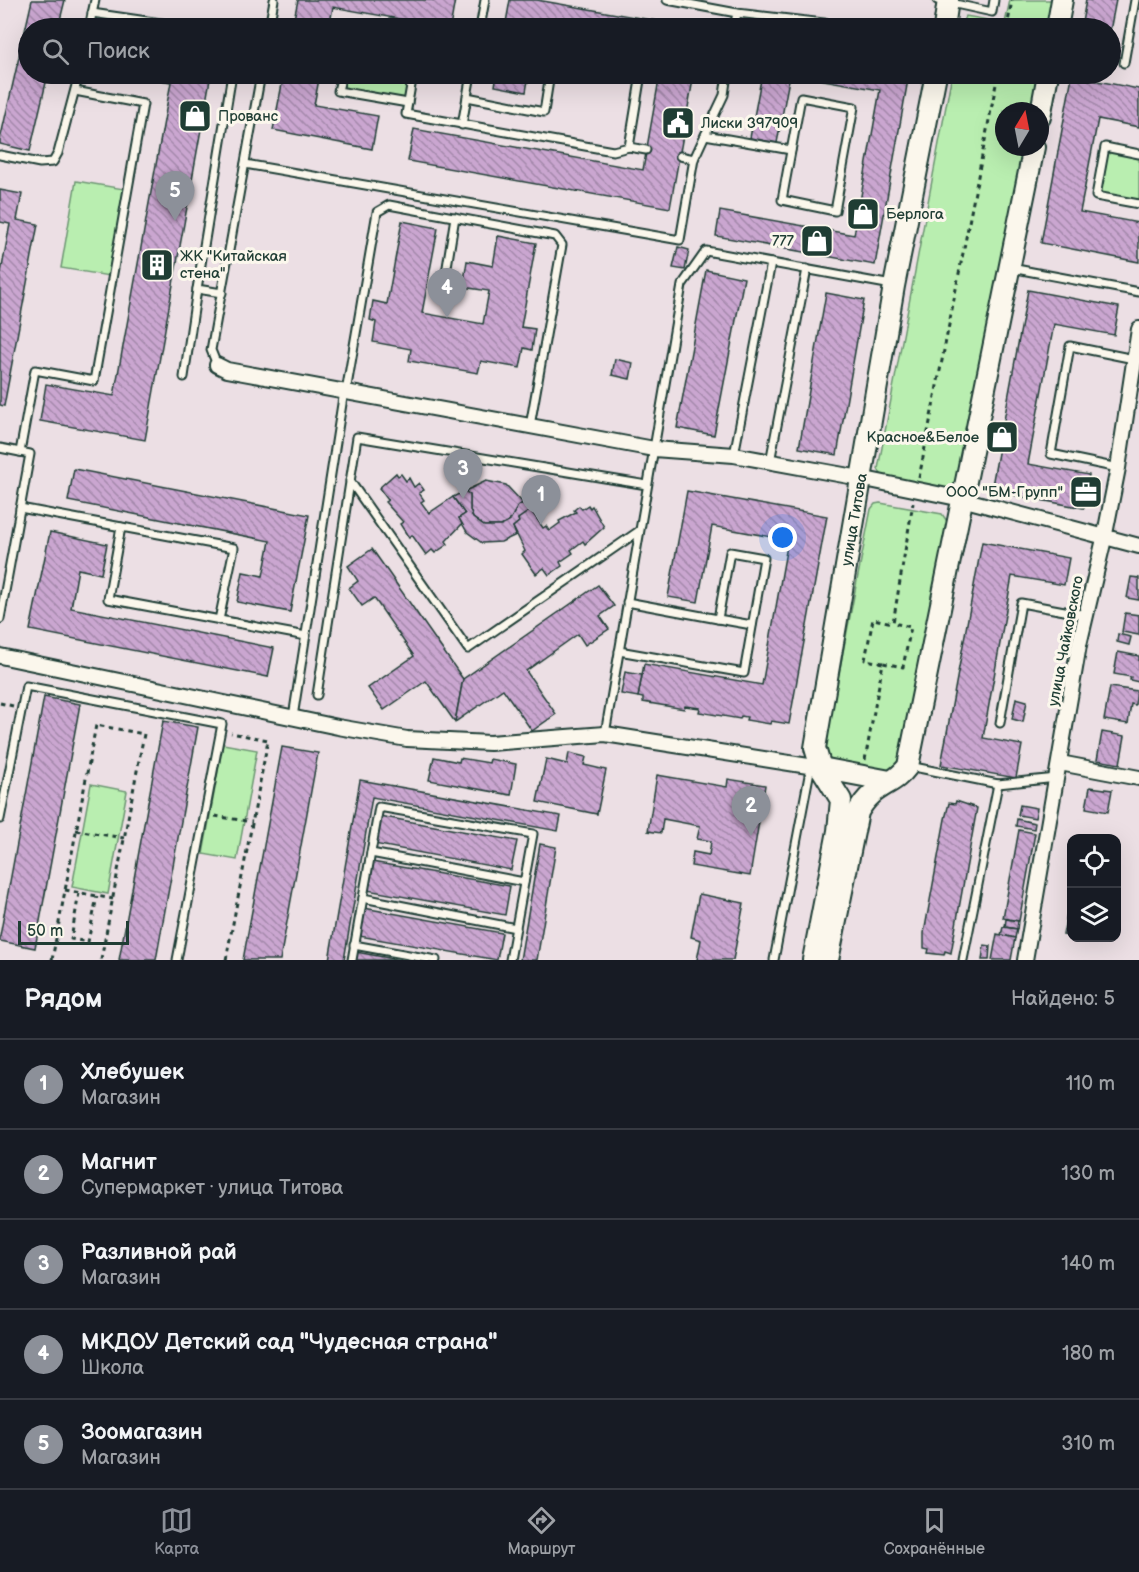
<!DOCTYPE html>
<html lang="ru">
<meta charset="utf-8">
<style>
:root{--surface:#171b24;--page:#242831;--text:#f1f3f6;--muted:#9ea1a6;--line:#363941;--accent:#8c9099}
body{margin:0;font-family:"Balsamiq Sans",sans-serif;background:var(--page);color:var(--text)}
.controls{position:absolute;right:18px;bottom:18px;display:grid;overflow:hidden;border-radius:12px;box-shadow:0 6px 24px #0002}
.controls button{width:54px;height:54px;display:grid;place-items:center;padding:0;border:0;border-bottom:2px solid var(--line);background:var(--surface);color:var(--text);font:30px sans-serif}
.compass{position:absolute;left:995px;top:102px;width:54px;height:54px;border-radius:50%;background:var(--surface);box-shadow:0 6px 24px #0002;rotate:10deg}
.scale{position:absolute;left:18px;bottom:15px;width:111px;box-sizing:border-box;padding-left:6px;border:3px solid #1f3d34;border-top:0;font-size:16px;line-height:21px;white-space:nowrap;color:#1f3d34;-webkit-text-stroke:4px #fbf7ec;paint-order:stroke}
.you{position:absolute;left:783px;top:538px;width:21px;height:21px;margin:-15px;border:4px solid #fff;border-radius:50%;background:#1a73e8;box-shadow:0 0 0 9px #1a73e833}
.badge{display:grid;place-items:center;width:39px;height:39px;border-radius:50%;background:var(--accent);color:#fff;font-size:20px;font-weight:700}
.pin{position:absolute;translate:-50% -50px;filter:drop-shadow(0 2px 3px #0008)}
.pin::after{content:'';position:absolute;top:32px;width:21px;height:18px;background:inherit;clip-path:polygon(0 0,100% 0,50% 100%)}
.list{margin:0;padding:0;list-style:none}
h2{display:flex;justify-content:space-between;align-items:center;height:78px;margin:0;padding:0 24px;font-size:26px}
h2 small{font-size:20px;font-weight:400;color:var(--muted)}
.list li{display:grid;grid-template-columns:39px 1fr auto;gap:18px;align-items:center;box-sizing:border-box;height:90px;padding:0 24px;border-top:2px solid var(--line)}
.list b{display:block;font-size:22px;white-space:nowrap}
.list p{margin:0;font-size:20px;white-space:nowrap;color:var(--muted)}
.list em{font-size:20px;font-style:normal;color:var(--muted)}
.icon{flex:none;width:33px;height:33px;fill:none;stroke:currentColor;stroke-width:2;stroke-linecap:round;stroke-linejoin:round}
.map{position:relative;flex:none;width:1139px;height:960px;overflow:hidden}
.search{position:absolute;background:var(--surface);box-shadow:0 6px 24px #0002;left:18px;right:18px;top:18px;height:66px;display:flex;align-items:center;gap:15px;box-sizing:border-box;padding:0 21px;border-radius:33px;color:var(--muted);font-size:22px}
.sheet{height:528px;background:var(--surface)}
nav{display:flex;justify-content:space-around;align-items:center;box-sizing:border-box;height:84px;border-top:2px solid var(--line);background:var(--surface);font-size:16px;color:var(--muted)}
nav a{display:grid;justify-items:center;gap:3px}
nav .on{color:var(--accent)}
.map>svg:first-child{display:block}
.green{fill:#b9eeb0;stroke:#6c9672;stroke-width:1.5}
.building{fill:url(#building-back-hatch);stroke:#1f3d34;stroke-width:1.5}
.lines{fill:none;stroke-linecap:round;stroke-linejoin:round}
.lane-casing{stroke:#1f3d34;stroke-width:11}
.street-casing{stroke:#1f3d34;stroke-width:18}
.secondary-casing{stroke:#1f3d34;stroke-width:24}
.path{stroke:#1f3d34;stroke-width:3;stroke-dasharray:4.5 4.5;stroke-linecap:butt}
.lane{stroke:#fbf7ec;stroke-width:7}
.street{stroke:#fbf7ec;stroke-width:14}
.secondary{stroke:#fbf7ec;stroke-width:20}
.labels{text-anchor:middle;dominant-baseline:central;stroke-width:6;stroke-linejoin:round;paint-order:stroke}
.poi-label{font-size:15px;fill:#1f3d34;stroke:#fbf7ec;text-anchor:start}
.street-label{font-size:15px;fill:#1f3d34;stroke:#fbf7ec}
</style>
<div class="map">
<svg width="1139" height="960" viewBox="0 0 1139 960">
<defs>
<pattern id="building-back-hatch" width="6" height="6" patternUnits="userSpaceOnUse" patternTransform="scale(1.5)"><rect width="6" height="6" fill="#caa6d0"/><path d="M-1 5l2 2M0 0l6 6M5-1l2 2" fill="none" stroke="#a388aa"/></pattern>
</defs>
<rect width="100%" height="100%" fill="#ecdfe4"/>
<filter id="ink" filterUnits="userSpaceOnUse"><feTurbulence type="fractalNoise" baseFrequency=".0167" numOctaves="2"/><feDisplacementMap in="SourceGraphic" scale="12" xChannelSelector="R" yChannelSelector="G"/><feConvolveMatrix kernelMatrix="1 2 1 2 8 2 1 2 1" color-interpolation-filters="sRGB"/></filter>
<g filter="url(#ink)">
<g class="green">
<polygon points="1010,0 1057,0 1052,28 961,28 966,16 1005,23"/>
<polygon points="345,74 409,74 405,99 342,88"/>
<polygon points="952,74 1043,74 1036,111 1004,111 1004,147 1028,147 955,490 949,491 884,479 878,469"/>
<polygon points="1108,151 1139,157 1139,202 1100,193"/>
<polygon points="76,181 124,189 109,276 61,268"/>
<polygon points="880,503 942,514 951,527 902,759 894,771 831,769 823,754 871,509 875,504"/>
<polygon points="223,744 257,750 237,860 203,854"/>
<polygon points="91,784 127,791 108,894 72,887"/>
</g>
<g class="building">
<polygon points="32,0 65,0 58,28 28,28 28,74 48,74 30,151 0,144 0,140"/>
<polygon points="298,0 455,0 450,28 333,7 329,28 292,28"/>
<polygon points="510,0 537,0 697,28 505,28"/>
<polygon points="1086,0 1116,0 1110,31 1110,28 1081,28"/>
<polygon points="124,74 211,74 145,440 40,421 46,384 114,396 171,82"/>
<polygon points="284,74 320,74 314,105 378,116 372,149 273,130"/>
<polygon points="497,74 529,74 526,92 495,86"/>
<polygon points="660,74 694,74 670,208 408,161 414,129 643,170"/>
<polygon points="762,74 909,74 875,265 716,236 720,211 854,235 880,90 790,74 777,143 750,138"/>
<polygon points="1072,76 1139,89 1139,127 1098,119 1080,212 1139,223 1139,262 1041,243"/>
<polygon points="0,190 22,194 17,220 38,224 4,406 0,405 0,278 10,224 0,222"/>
<polygon points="402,221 438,228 422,313 483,324 489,291 463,287 467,261 493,266 498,236 536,243 521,327 535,329 532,350 524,348 520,368 481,361 478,373 409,361 411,349 373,342 376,322 370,320 373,301 387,304"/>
<polygon points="678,247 689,250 685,270 673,268"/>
<polygon points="706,270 744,278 714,435 677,428"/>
<polygon points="1028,290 1119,307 1114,335 1054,324 1028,464 1089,475 1084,508 991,491"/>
<polygon points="826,293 864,300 837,455 799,448"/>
<polygon points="615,359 633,363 630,379 612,375"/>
<polygon points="74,469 309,515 290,612 237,602 243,572 263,576 270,541 68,501"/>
<polygon points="396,473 398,476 401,474 406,481 409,478 414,487 419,483 424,490 419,493 424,500 421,502 429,513 453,497 465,514 459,518 462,524 446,541 448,544 435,553 432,550 426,555 412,535 409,538 400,524 403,522 385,502 388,500 379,488"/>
<polygon points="486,481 506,485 523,503 518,506 509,522 501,526 484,526 473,518 470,510 470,495 465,491"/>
<polygon points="465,491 470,495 470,510 473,518 484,526 501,526 509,522 518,506 523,503 531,510 518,519 519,522 513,527 516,535 501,542 482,543 467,532 459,518 465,514 453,497"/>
<polygon points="687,491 827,516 789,724 771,721 770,724 746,720 747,717 741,716 740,719 699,712 700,708 685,706 684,709 643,702 643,698 638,697 644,664 762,685 788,540 712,526 698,602 668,597"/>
<polygon points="588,505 590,508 592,506 604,527 585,544 583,541 571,550 573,553 560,562 562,566 549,575 544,568 536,574 522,554 525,551 513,527 519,522 518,519 531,510 543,528 546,526 549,531 560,523 559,521 576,512 574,510 579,506 582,509"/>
<polygon points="50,532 107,544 101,574 78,569 71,608 274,648 268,677 30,630"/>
<polygon points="982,542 1069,558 1064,585 1012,576 983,738 1022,745 1016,778 941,765"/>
<polygon points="372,549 463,679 455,722 426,681 384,710 368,688 414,656 374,598 362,606 349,588 358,581 348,566"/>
<polygon points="1131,577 1139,578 1139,600 1127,598"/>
<polygon points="598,585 614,606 600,616 609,629 585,645 578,634 526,671 556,714 532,731 503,689 455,722 463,679"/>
<polygon points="1125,613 1139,615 1139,635 1122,632"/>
<polygon points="1118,634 1131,637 1129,645 1117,642"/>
<polygon points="1118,652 1139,656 1139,682 1130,680 1131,677 1114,674"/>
<polygon points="625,672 642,675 638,697 621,694"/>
<polygon points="1110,687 1137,691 1135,705 1131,704 1128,724 1104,720"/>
<polygon points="44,697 80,704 35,948 0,941 0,936"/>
<polygon points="1016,698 1027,701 1023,722 1012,719"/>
<polygon points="163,721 198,727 156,960 119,960"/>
<polygon points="1102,732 1125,736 1120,764 1097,760"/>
<polygon points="282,747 318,753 280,960 243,960"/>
<polygon points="569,753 586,757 584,765 606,770 597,814 537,802 546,759 567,764"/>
<polygon points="434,757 459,762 460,758 489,763 490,759 516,764 511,795 429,780"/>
<polygon points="657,775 727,787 728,779 765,785 750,876 691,866 693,852 709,855 711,841 697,839 700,826 663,819 661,833 648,831"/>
<polygon points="360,780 561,816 558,831 372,797 344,960 329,960"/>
<polygon points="1090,787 1112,790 1108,812 1086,808"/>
<polygon points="956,801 977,808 951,953 945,951 944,955 928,953 929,949 924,948 924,933 945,819 949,803 955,804"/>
<polygon points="1020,805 1037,808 1035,818 1018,815"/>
<polygon points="379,816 517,841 511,870 374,844"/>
<polygon points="1017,819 1035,823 1034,829 1016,826"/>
<polygon points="1019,830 1035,833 1019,921 1003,918"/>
<polygon points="540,844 556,847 537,960 520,960"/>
<polygon points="372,862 510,886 505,915 367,890"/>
<polygon points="699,894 744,903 733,960 697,960 701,940 691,937"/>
<polygon points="364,908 502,933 497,960 359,936"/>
<polygon points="1067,913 1072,913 1072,936 1063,935"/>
<polygon points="1006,919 1018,921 1017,929 1005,927"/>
<polygon points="1003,927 1017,929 1015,938 1001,935"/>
<polygon points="997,934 1015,938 1011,960 992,960"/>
<polygon points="984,945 990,946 989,960 982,960"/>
<polygon points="356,952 400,960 355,960"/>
</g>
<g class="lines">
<g class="lane-casing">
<g id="lane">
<polyline points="667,0 737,13 867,28"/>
<polyline points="937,0 992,12 994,0"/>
<polyline points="92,13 195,28"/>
<polyline points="89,28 95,0"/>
<polyline points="269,28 274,0"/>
<polyline points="480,28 485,0"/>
<polyline points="734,28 737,13"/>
<polyline points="1124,63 1135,0"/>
<polyline points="342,74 338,91 408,103"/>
<polyline points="413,74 406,114 613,151 629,147 646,150"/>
<polyline points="727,74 724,95 705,135 791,150"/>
<polyline points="467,97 544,112 550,74"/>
<polygon points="801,97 854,107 835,211 782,200"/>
<polyline points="462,125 471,74"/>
<polyline points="629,147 641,74"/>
<polyline points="1139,154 1105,147 1096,196 1139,204"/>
<polyline points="0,155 40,163 53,162 58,153 79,74"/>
<polyline points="680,156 694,159 705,135"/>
<polyline points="245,164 680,240 694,159"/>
<polyline points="1011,268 1139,292"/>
<polyline points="446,273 455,217"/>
<polyline points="222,293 197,289 232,74"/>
<polyline points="217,365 211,350 261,74"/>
<polyline points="184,377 197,289"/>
<polyline points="346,392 377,212 389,205 555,236 562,245 530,426"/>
<polyline points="0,448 30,454 0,619"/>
<polyline points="20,452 35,370 94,381 143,104 75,91"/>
<polyline points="734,455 771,263"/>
<polyline points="770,462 807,269"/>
<polyline points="1118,468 1051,454 1070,346 1134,359"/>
<polyline points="350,481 468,649 639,531"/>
<polyline points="20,508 234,548 219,620"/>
<polyline points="121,527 108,599 306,636"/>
<polyline points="718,619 752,625"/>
<polyline points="619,651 744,673 764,558 730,552 718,619 627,602"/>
<polyline points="317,695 357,437 647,485"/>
<polyline points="293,717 344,391"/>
<polyline points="1000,723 1021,603 1086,615"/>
<polyline points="605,734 682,285 706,251 892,285"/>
<polyline points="909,766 998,784 1057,778"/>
<polyline points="0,819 26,686 222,724 177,960"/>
<polyline points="371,853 524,882"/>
<polyline points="363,898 516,928"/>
<polyline points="354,945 436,960"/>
<polyline points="352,960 379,807 533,834 510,960"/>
<polyline points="774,960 811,765"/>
<polyline points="963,960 998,784"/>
</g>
</g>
<g class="street-casing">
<g id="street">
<polyline points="217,365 227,370 654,449 734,455 860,478 962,499 1139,546"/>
<polyline points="0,656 338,727 407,739 490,743 605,734 821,768"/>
<polyline points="1060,763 1139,778"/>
<polyline points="1025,960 1079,645 1104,539 1118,468 1139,329"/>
</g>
</g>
<g class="secondary-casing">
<g id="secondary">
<polyline points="944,28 948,0"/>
<polyline points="1057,28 1062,0"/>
<polyline points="1040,117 1048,74"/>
<polyline points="821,768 890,781"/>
<path id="s1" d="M813 960 838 831 841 800 821 768 815 748 894 286 936 74"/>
<path d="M828 960 858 812C873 784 893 787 908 766L1034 147"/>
</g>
</g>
<g class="path">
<polyline points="1007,28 1012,0"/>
<polyline points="919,478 998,74"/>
<polyline points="883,663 865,660 873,619 893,623"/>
<polyline points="0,703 13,706"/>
<polyline points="865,760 883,663 903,667 911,627 893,623 913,503"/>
<polyline points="215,816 252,822"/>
<polyline points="76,830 124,838"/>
<polyline points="65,890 113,899"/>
<polyline points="79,893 71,939 88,942 97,896"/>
<polyline points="52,960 96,725 144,734 101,960"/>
<polyline points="226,960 268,740 231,733"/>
</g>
<use href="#lane" class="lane"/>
<use href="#street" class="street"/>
<use href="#secondary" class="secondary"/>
</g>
</g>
<defs>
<g id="shop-square" transform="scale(1.725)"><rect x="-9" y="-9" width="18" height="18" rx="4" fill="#1f3d34" stroke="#fbf7ec"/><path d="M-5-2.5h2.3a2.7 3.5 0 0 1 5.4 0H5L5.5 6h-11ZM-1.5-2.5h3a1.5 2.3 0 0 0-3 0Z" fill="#fff"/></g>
<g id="civic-square" transform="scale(1.725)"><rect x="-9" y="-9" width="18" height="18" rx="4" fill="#1f3d34" stroke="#fbf7ec"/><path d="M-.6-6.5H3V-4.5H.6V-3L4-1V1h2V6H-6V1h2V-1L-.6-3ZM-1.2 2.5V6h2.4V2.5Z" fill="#fff"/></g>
<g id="building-square" transform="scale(1.725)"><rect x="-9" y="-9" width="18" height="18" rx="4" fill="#1f3d34" stroke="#fbf7ec"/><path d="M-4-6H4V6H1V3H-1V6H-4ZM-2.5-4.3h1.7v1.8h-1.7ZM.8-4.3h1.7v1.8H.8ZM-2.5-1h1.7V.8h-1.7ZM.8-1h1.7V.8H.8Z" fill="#fff"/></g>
<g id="office-square" transform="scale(1.725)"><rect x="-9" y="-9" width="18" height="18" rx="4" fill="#1f3d34" stroke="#fbf7ec"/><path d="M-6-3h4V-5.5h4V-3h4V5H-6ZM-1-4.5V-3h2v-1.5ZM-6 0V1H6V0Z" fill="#fff"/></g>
</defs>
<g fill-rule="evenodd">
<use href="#shop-square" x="195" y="116"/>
<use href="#civic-square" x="678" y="123"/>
<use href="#shop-square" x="863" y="214"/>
<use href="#shop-square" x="817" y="241"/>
<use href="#building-square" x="157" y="265"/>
<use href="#shop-square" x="1002" y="437"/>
<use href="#office-square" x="1086" y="492"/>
</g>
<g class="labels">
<g class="poi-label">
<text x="218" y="116">Прованс</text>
<text x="701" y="123">Лиски 397909</text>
<text x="886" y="214">Берлога</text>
<text x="794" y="241" text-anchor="end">777</text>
<text x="180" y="256">ЖК "Китайская<tspan x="180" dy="17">стена"</tspan></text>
<text x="979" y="437" text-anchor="end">Красное&amp;Белое</text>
<text x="1063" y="492" text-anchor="end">ООО "БМ-Групп"</text>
</g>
<g class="street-label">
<text stroke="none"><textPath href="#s1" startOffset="453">улица Титова</textPath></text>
<text transform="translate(1066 641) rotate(-79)">улица Чайковского</text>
</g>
</g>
</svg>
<div class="controls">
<button><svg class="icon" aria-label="locate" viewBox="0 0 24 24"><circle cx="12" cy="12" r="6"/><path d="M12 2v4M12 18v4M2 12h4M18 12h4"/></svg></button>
<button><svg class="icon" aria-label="layers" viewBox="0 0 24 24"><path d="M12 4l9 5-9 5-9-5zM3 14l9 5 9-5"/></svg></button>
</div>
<svg class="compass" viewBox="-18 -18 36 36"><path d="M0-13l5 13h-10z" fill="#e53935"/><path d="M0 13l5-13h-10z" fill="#9ea1a6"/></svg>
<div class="scale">50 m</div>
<div class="you"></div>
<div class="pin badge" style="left:541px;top:525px">1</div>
<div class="pin badge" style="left:751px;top:836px">2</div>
<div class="pin badge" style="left:463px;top:499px">3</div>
<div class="pin badge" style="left:447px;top:318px">4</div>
<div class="pin badge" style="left:175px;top:221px">5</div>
<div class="search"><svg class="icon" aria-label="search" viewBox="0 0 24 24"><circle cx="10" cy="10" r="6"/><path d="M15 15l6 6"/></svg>Поиск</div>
</div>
<section class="sheet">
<h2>Рядом<small>Найдено: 5</small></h2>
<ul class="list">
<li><span class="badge">1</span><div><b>Хлебушек</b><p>Магазин</p></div><em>110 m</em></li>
<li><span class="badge">2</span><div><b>Магнит</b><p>Супермаркет · улица Титова</p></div><em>130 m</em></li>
<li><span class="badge">3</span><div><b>Разливной рай</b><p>Магазин</p></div><em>140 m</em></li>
<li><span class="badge">4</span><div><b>МКДОУ Детский сад &quot;Чудесная страна&quot;</b><p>Школа</p></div><em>180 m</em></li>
<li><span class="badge">5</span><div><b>Зоомагазин</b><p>Магазин</p></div><em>310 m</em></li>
</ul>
</section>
<nav>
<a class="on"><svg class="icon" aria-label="map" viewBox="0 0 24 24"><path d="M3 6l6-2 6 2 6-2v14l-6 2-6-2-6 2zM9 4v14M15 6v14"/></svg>Карта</a>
<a><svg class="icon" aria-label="directions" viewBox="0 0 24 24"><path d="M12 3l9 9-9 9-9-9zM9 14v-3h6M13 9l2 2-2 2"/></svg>Маршрут</a>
<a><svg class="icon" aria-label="saved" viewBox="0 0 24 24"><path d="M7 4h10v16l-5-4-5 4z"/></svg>Сохранённые</a>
</nav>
